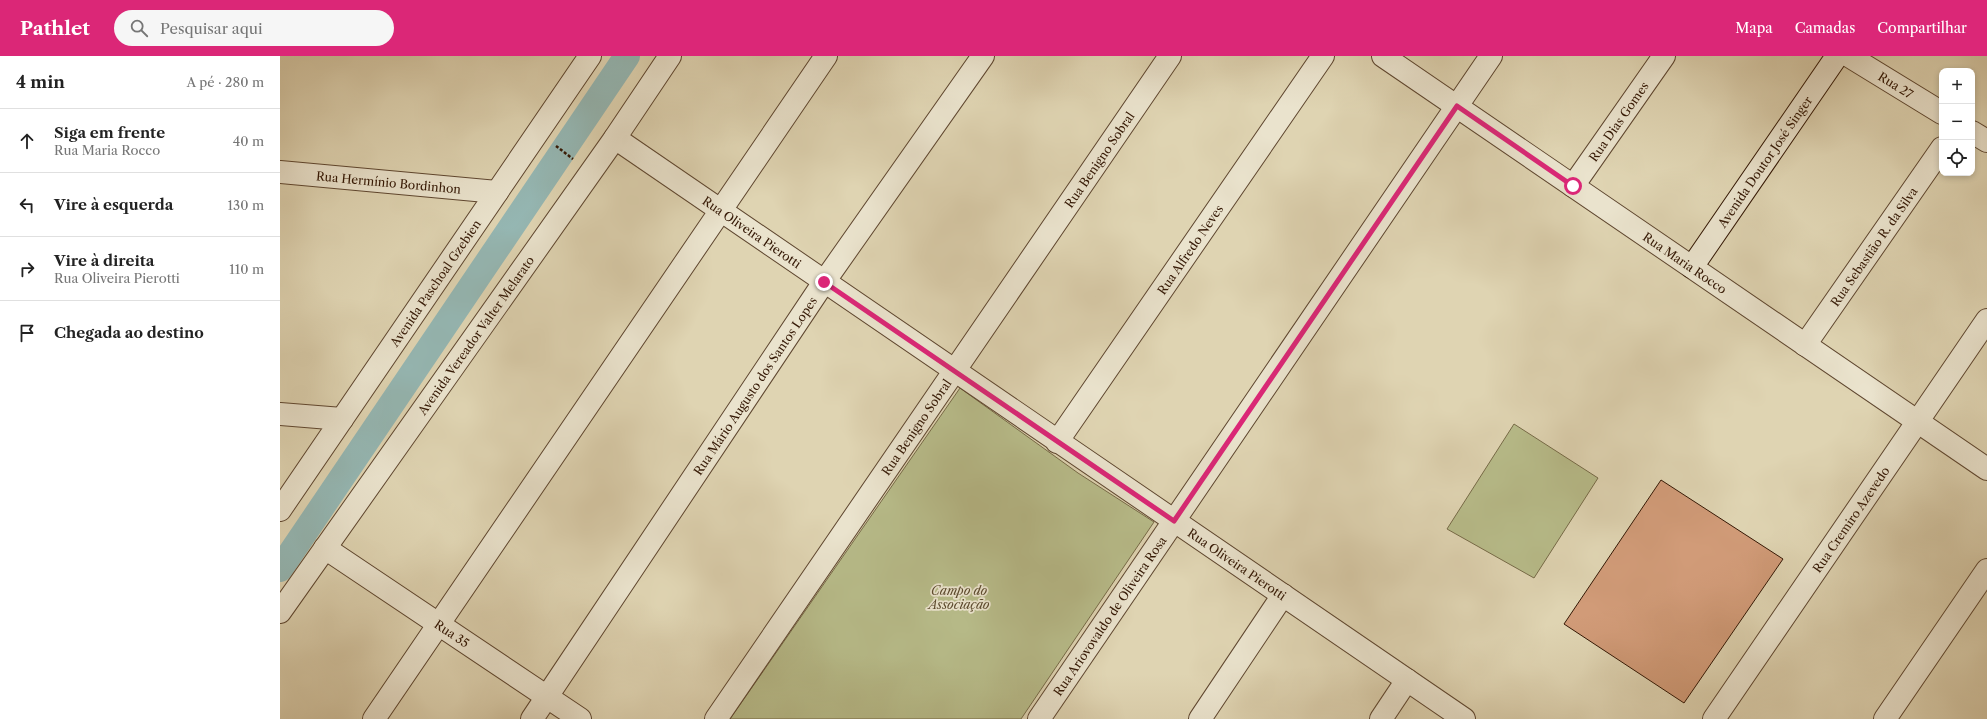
<!DOCTYPE html>
<html lang="pt">
<meta charset="utf-8">
<style>
:root{--surface:#fff;--page:#f6f6f6;--text:#222;--muted:#767676;--line:#e0e0e0;--accent:#db2777}
body{margin:0;font-family:"Libre Caslon Text",serif;background:var(--page);color:var(--text)}
.controls{position:absolute;right:12px;top:12px;display:grid;overflow:hidden;border-radius:8px;box-shadow:0 2px 6px #0003}
.controls button{width:36px;height:36px;display:grid;place-items:center;padding:0;border:0;border-bottom:1px solid var(--line);background:var(--surface);color:var(--text);font:20px sans-serif}
.stop{position:absolute;width:12px;height:12px;margin:-9px;border:3px solid #db2777;border-radius:50%;background:#fff}
.stop.end{background:#db2777;border-color:#fff;box-shadow:0 1px 4px #0008}
.list{margin:0;padding:0;list-style:none}
h2{display:flex;justify-content:space-between;align-items:center;height:52px;margin:0;padding:0 16px;font-size:17px}
h2 small{font-size:13px;font-weight:400;color:var(--muted)}
.list li{display:grid;grid-template-columns:26px 1fr auto;gap:12px;align-items:center;box-sizing:border-box;height:64px;padding:0 16px;border-top:1px solid var(--line)}
.list b{display:block;font-size:15px;white-space:nowrap}
.list p{margin:0;font-size:13px;white-space:nowrap;color:var(--muted)}
.list em{font-size:13px;font-style:normal;color:var(--muted)}
.icon{flex:none;width:22px;height:22px;fill:none;stroke:currentColor;stroke-width:2;stroke-linecap:round;stroke-linejoin:round}
.map{position:relative;flex:none;width:1707px;height:663px;overflow:hidden}
header{display:flex;align-items:center;gap:24px;box-sizing:border-box;height:56px;padding:0 20px;background:var(--accent);color:#fff}
header strong{font-size:19px}
nav{display:flex;gap:22px;margin-inline-start:auto;font-size:14px}
.search{width:280px;height:36px;background:var(--page);display:flex;align-items:center;gap:10px;box-sizing:border-box;padding:0 14px;border-radius:22px;color:var(--muted);font-size:15px}
main{display:flex}
aside{flex:1;background:var(--surface)}
.map>svg:first-child{display:block}
.green{fill:#b7bb89;stroke:#766a47}
.lines{fill:none;stroke-linecap:round;stroke-linejoin:round}
.canal{stroke:#95b7b3;stroke-width:26}
.building{fill:#d19b78;stroke:#341805}
.street-casing{stroke:#5f4730;stroke-width:24}
.secondary-casing{stroke:#341805;stroke-width:24}
.path{stroke:#341805;stroke-width:2.5;stroke-dasharray:3 2;stroke-linecap:butt}
.street{stroke:#eae3cd;stroke-width:22}
.secondary{stroke:#eae3cd;stroke-width:22}
.route{stroke:#db2777;stroke-width:5}
.labels{text-anchor:middle;dominant-baseline:central;stroke-width:3.5;stroke-linejoin:round;paint-order:stroke}
.street-label{font-size:12px;fill:#341805;stroke:#eae3cd}
.park-label{font-size:12px;font-style:italic;fill:#5b492d;stroke:#eae3cd}
</style>
<header>
<strong>Pathlet</strong>
<div class="search"><svg class="icon" aria-label="search" viewBox="0 0 24 24"><circle cx="10" cy="10" r="6"/><path d="M15 15l6 6"/></svg>Pesquisar aqui</div>
<nav><a>Mapa</a><a>Camadas</a><a>Compartilhar</a></nav>
</header>
<main>
<aside>
<h2>4 min<small>A pé · 280 m</small></h2>
<ul class="list">
<li><svg class="icon" aria-label="ahead" viewBox="0 0 24 24"><path d="M12 20V5M6 11l6-6 6 6"/></svg><div><b>Siga em frente</b><p>Rua Maria Rocco</p></div><em>40 m</em></li>
<li><svg class="icon" aria-label="left" viewBox="0 0 24 24"><path d="M17 20v-9H6M10 6l-5 5 5 5"/></svg><div><b>Vire à esquerda</b></div><em>130 m</em></li>
<li><svg class="icon" aria-label="right" viewBox="0 0 24 24"><path d="M7 20v-9h11M14 6l5 5-5 5"/></svg><div><b>Vire à direita</b><p>Rua Oliveira Pierotti</p></div><em>110 m</em></li>
<li><svg class="icon" aria-label="arrive" viewBox="0 0 24 24"><path d="M6 21V4h12l-3 4 3 4H6"/></svg><div><b>Chegada ao destino</b></div></li>
</ul>
</aside>
<div class="map">
<svg width="1707" height="663" viewBox="0 0 1707 663">
<rect width="100%" height="100%" fill="#dfd4b2"/>
<filter id="stains"><feTurbulence type="fractalNoise" baseFrequency=".005" numOctaves="4"/><feColorMatrix values="0 0 0 0 .2 0 0 0 0 .09 0 0 0 0 .02 0 0 0 .5 -.17"/></filter>
<radialGradient id="worn" r=".72"><stop offset=".6" stop-color="#630" stop-opacity="0"/><stop offset="1" stop-color="#630" stop-opacity=".3"/></radialGradient>
<g class="green">
<polygon points="680,332 798,417 874,466 741,663 450,663"/>
<polygon points="1234,368 1318,422 1254,522 1167,473"/>
</g>
<g class="lines">
<polyline class="canal" points="0,513 347,0"/>
</g>
<polygon class="building" points="1381,424 1503,503 1404,647 1284,568"/>
<g class="lines">
<g class="street-casing">
<g id="street">
<path id="s1" d="M1103 0 1707 413"/>
<path id="s2" d="M1569 0 1662 57"/>
<polyline points="1692,76 1707,85"/>
<path id="s3" d="M335 82 1184 663"/>
<path id="s4" d="M0 116 217 136"/>
<path id="s5" d="M1293 130 1384 0"/>
<path id="s6" d="M1525 289 1662 92"/>
<polyline points="0,358 62,363"/>
<path id="s7" d="M777 386 1043 0"/>
<path id="s8" d="M0 454 310 0"/>
<path id="s9" d="M45 492 300 663"/>
<path id="s10" d="M0 556 335 82 390 0"/>
<polyline points="94,663 546,0"/>
<path id="s11" d="M252 663 544 226 703 0"/>
<path id="s12" d="M436 663 890 0"/>
<path id="s13" d="M759 663 1211 0"/>
<polyline points="920,663 1003,539"/>
<polyline points="1101,663 1127,624"/>
<path id="s14" d="M1434 663 1707 264"/>
<polyline points="1605,663 1707,514"/>
</g>
</g>
<g class="secondary-casing">
<g id="secondary">
<path id="s15" d="M1412 211 1557 0"/>
</g>
</g>
<polyline class="path" points="276,90 293,103"/>
<use href="#street" class="street"/>
<use href="#secondary" class="secondary"/>
</g>
<g class="lines">
<polyline class="route" points="544,226 894,465 1177,50 1293,130"/>
</g>
<g class="labels">
<g class="street-label">
<text stroke="none"><textPath href="#s2" startOffset="55">Rua 27</textPath></text>
<text stroke="none"><textPath href="#s5" startOffset="79">Rua Dias Gomes</textPath></text>
<text stroke="none"><textPath href="#s12" startOffset="678">Rua Benigno Sobral</textPath></text>
<text stroke="none"><textPath href="#s15" startOffset="128">Avenida Doutor José Singer</textPath></text>
<text stroke="none"><textPath href="#s4" startOffset="109">Rua Hermínio Bordinhon</textPath></text>
<text stroke="none"><textPath href="#s3" startOffset="166">Rua Oliveira Pierotti</textPath></text>
<text stroke="none"><textPath href="#s6" startOffset="120">Rua Sebastião R. da Silva</textPath></text>
<text stroke="none"><textPath href="#s7" startOffset="234">Rua Alfredo Neves</textPath></text>
<text stroke="none"><textPath href="#s1" startOffset="366">Rua Maria Rocco</textPath></text>
<text stroke="none"><textPath href="#s8" startOffset="275">Avenida Paschoal Gzebien</textPath></text>
<text stroke="none"><textPath href="#s10" startOffset="339">Avenida Vereador Valter Melarato</textPath></text>
<text stroke="none"><textPath href="#s11" startOffset="401">Rua Mário Augusto dos Santos Lopes</textPath></text>
<text stroke="none"><textPath href="#s12" startOffset="354">Rua Benigno Sobral</textPath></text>
<text stroke="none"><textPath href="#s14" startOffset="242">Rua Cremiro Azevedo</textPath></text>
<text stroke="none"><textPath href="#s3" startOffset="754">Rua Oliveira Pierotti</textPath></text>
<text stroke="none"><textPath href="#s13" startOffset="125">Rua Ariovovaldo de Oliveira Rosa</textPath></text>
<text stroke="none"><textPath href="#s9" startOffset="153">Rua 35</textPath></text>
</g>
<g class="park-label">
<text x="679" y="534">Campo do<tspan x="679" dy="14">Associação</tspan></text>
</g>
</g>
<rect width="100%" height="100%" filter="url(#stains)"/>
<rect width="100%" height="100%" fill="url(#worn)"/>
</svg>
<div class="controls">
<button>+</button>
<button>−</button>
<button><svg class="icon" aria-label="locate" viewBox="0 0 24 24"><circle cx="12" cy="12" r="6"/><path d="M12 2v4M12 18v4M2 12h4M18 12h4"/></svg></button>
</div>
<div class="stop" style="left:1293px;top:130px"></div>
<div class="stop end" style="left:544px;top:226px"></div>
</div>
</main>
